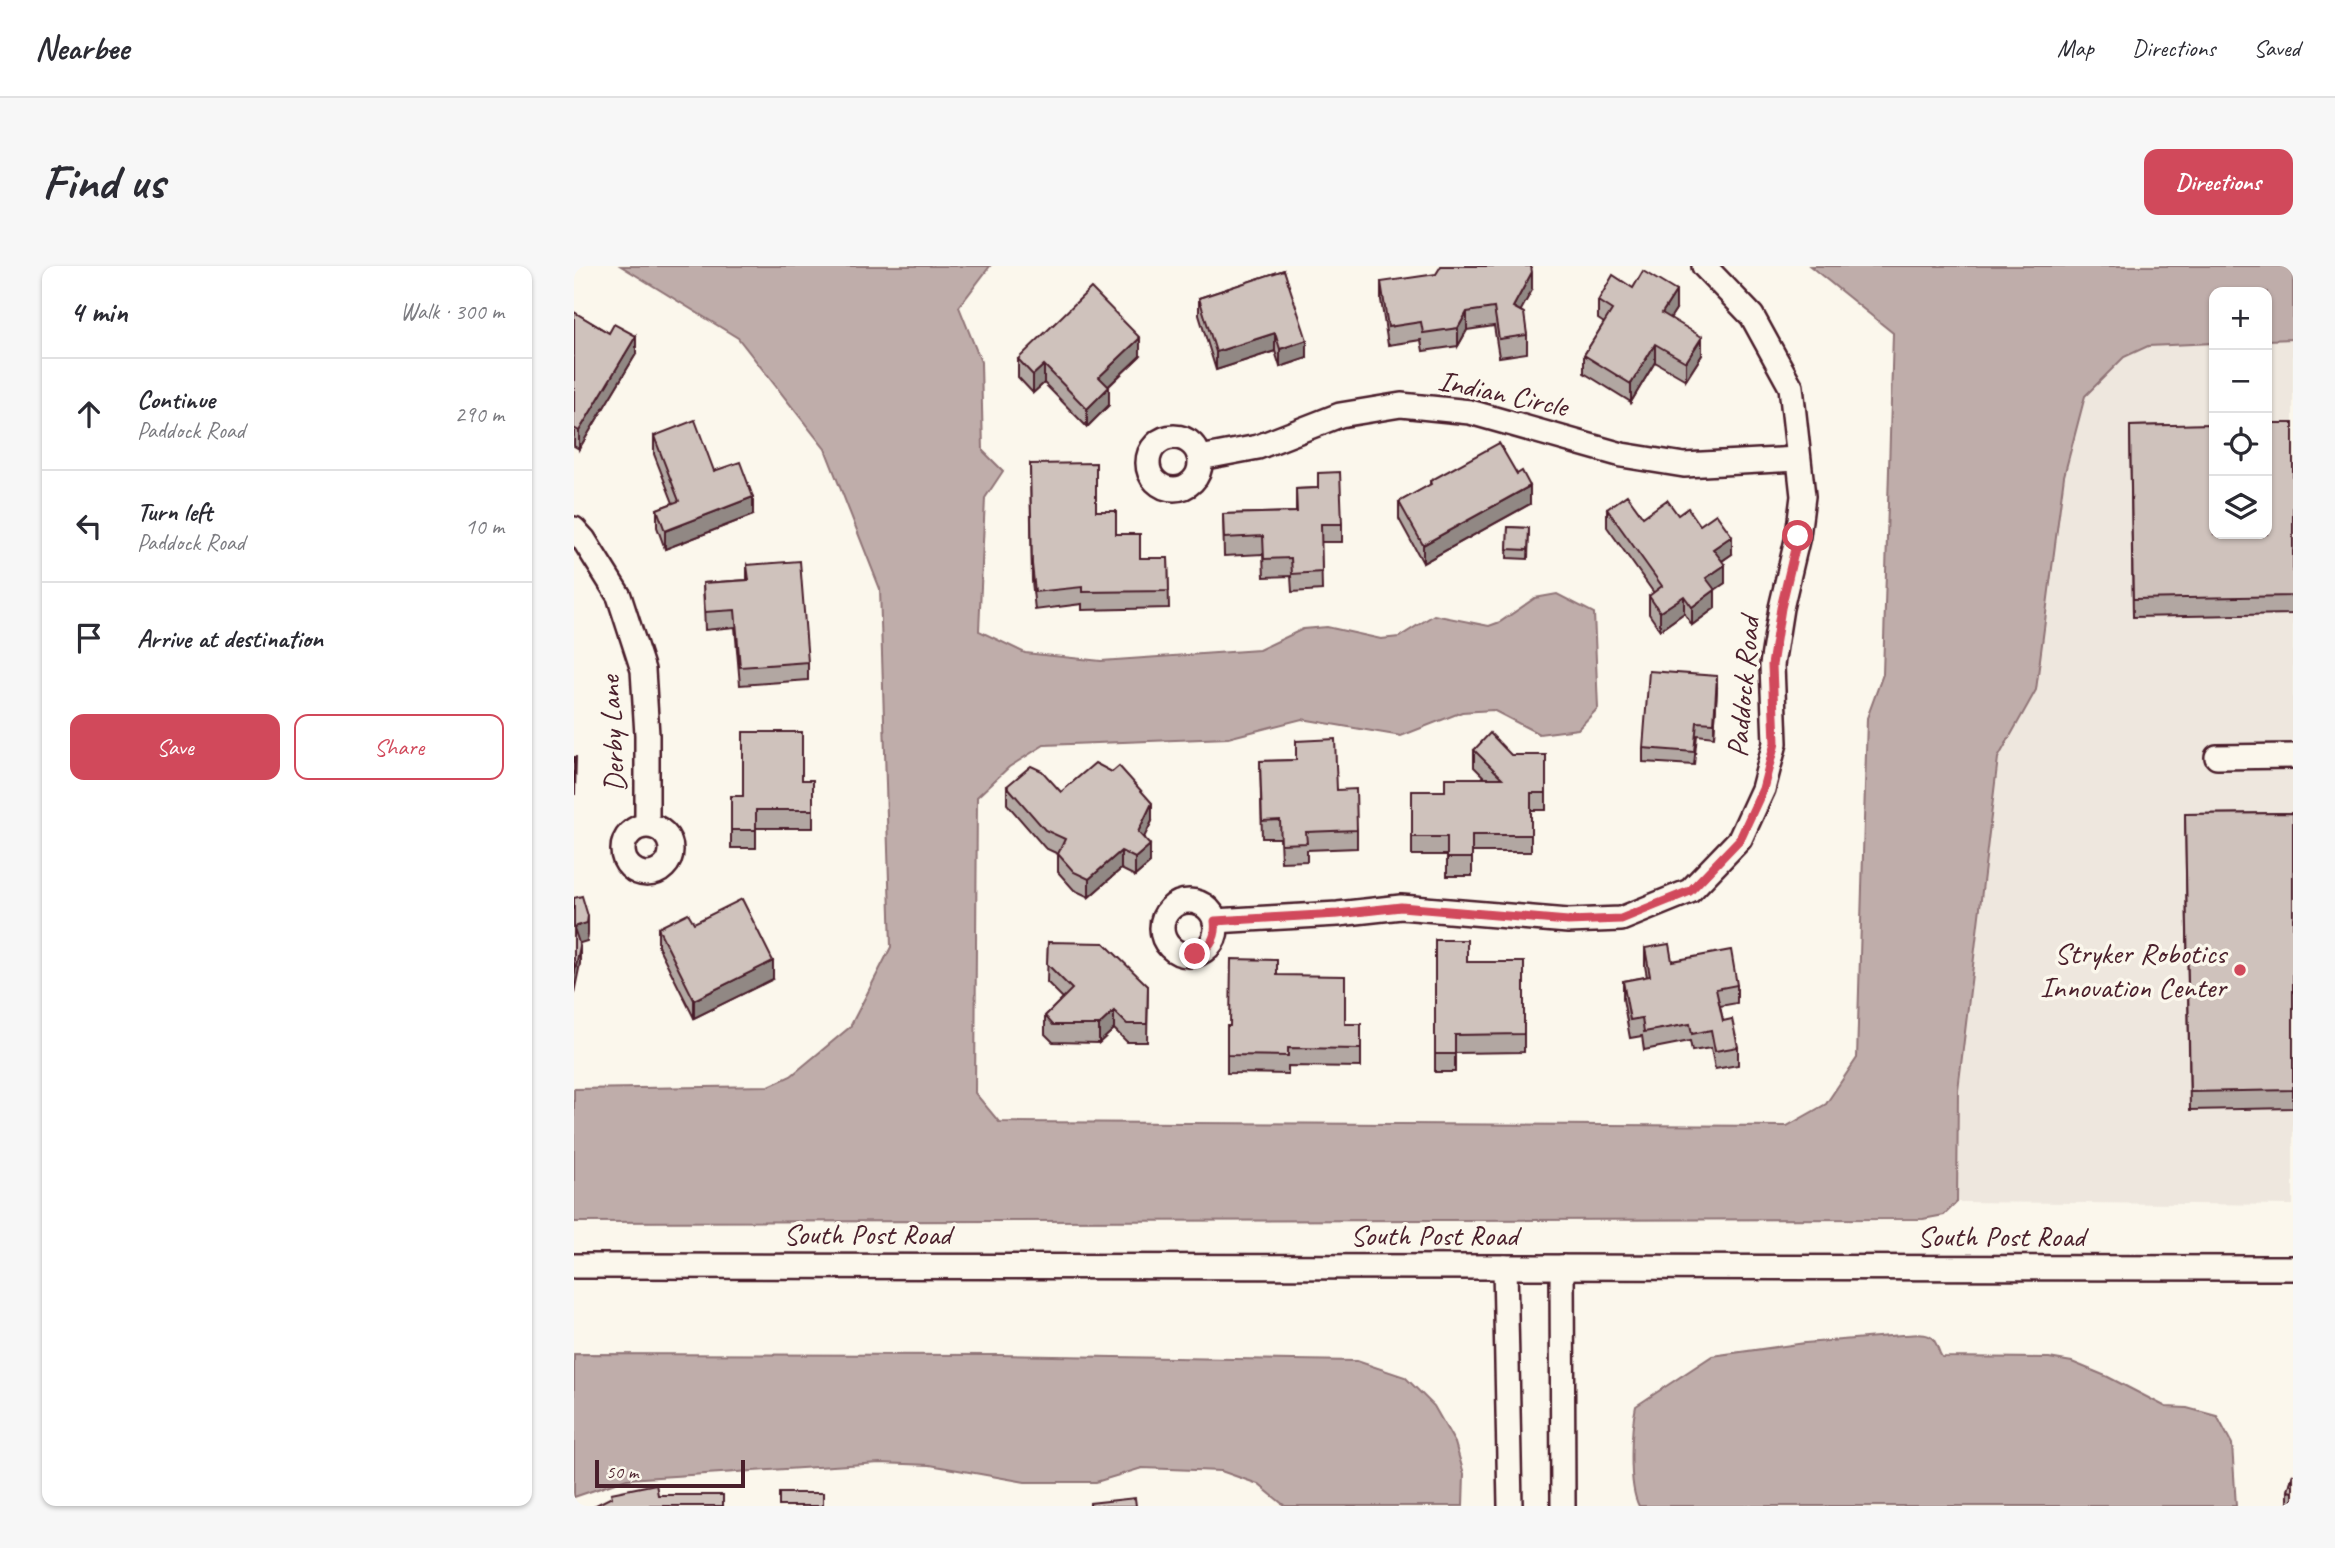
<!DOCTYPE html>
<meta charset="utf-8">
<style>
:root{--surface:#fff;--page:#f7f7f7;--text:#2b2b33;--muted:#7c7c81;--line:#e1e1e2;--accent:#d1495b}
body{margin:0;font-family:Caveat,sans-serif;background:var(--page);color:var(--text)}
.controls{position:absolute;right:21px;top:21px;display:grid;overflow:hidden;border-radius:14px;box-shadow:0 2px 5px #0004}
.controls button{width:63px;height:63px;display:grid;place-items:center;padding:0;border:0;border-bottom:2px solid var(--line);background:var(--surface);color:var(--text);font:35px sans-serif}
.scale{position:absolute;left:21px;bottom:18px;width:150px;box-sizing:border-box;padding-left:7px;border:4px solid #4a1f2b;border-top:0;font-size:19px;line-height:24px;white-space:nowrap;color:#4a1f2b;-webkit-text-stroke:5px #fbf7ec;paint-order:stroke}
.stop{position:absolute;width:21px;height:21px;margin:-16px;border:5px solid #d1495b;border-radius:50%;background:#fff}
.stop.end{background:#d1495b;border-color:#fff;box-shadow:0 2px 7px #0008}
.list{margin:0;padding:0;list-style:none}
h2{display:flex;justify-content:space-between;align-items:center;height:91px;margin:0;padding:0 28px;font-size:30px}
h2 small{font-size:23px;font-weight:400;color:var(--muted)}
.list li{display:grid;grid-template-columns:46px 1fr auto;gap:21px;align-items:center;box-sizing:border-box;height:112px;padding:0 28px;border-top:2px solid var(--line)}
.list b{display:block;font-size:26px;white-space:nowrap}
.list p{margin:0;font-size:23px;white-space:nowrap;color:var(--muted)}
.list em{font-size:23px;font-style:normal;color:var(--muted)}
.actions{display:flex;gap:14px;padding:21px 28px}
.actions a{flex:1;padding:16px 0;border:2px solid var(--accent);border-radius:14px;text-align:center;font-size:24px;color:var(--accent)}
.actions .main{background:var(--accent);color:#fff}
.icon{flex:none;width:38px;height:38px;fill:none;stroke:currentColor;stroke-width:2;stroke-linecap:round;stroke-linejoin:round}
.map{position:relative;flex:none;width:1719px;height:1240px;overflow:hidden;border-radius:14px}
header{display:flex;align-items:center;gap:42px;box-sizing:border-box;height:98px;padding:0 35px;background:var(--surface);border-bottom:2px solid var(--line)}
header strong{font-size:33px}
nav{display:flex;gap:38px;margin-inline-start:auto;font-size:24px}
.intro{display:flex;align-items:center;justify-content:space-between;box-sizing:border-box;height:168px;padding:0 42px}
h1{margin:0;font-size:49px}
.button{padding:18px 32px;border-radius:14px;background:var(--accent);color:#fff;font-size:24px;font-weight:700}
main{display:flex;gap:42px;padding:0 42px}
aside{flex:1;background:var(--surface);border-radius:14px;box-shadow:0 2px 5px #0004}
.map>svg:first-child{display:block}
.built{fill:#eee7de}
.water{fill:#bfadaa;stroke:#907477;stroke-width:2}
.lines{fill:none;stroke-linecap:round;stroke-linejoin:round}
.minor-casing{stroke:#4a1f2b;stroke-width:28}
.minor{stroke:#fbf7ec;stroke-width:23}
.wall{fill:#b2a7a2;stroke:#4a1f2b;stroke-width:2}
.shaded-wall{fill:#918884;stroke:#4a1f2b;stroke-width:2}
.building{fill:#cfc2bc;stroke:#4a1f2b;stroke-width:2}
.route{stroke:#d1495b;stroke-width:9}
.poi-dot{fill:#d1495b;stroke:#fbf7ec;stroke-width:2.5}
.labels{text-anchor:middle;dominant-baseline:central;stroke-width:7;stroke-linejoin:round;paint-order:stroke}
.street-label{font-size:30px;fill:#4a1f2b;stroke:#fbf7ec}
.poi-label{font-size:30px;fill:#4a1f2b;stroke:#fbf7ec;text-anchor:end}
</style>
<header>
<strong>Nearbee</strong>
<nav><a>Map</a><a>Directions</a><a>Saved</a></nav>
</header>
<div class="intro"><h1>Find us</h1><a class="button">Directions</a></div>
<main>
<aside>
<h2>4 min<small>Walk · 300 m</small></h2>
<ul class="list">
<li><svg class="icon" aria-label="ahead" viewBox="0 0 24 24"><path d="M12 20V5M6 11l6-6 6 6"/></svg><div><b>Continue</b><p>Paddock Road</p></div><em>290 m</em></li>
<li><svg class="icon" aria-label="left" viewBox="0 0 24 24"><path d="M17 20v-9H6M10 6l-5 5 5 5"/></svg><div><b>Turn left</b><p>Paddock Road</p></div><em>10 m</em></li>
<li><svg class="icon" aria-label="arrive" viewBox="0 0 24 24"><path d="M6 21V4h12l-3 4 3 4H6"/></svg><div><b>Arrive at destination</b></div></li>
</ul>
<div class="actions"><a class="main">Save</a><a>Share</a></div>
</aside>
<div class="map">
<svg width="1719" height="1240" viewBox="0 0 1719 1240">
<rect width="100%" height="100%" fill="#fbf7ec"/>
<filter id="ink" filterUnits="userSpaceOnUse"><feTurbulence type="fractalNoise" baseFrequency=".0143" numOctaves="2"/><feDisplacementMap in="SourceGraphic" scale="14" xChannelSelector="R" yChannelSelector="G"/><feConvolveMatrix kernelMatrix="1 2 1 2 8 2 1 2 1" color-interpolation-filters="sRGB"/></filter>
<g filter="url(#ink)">
<polygon class="built" points="1719,73 1719,939 1383,936 1384,824 1424,492 1462,424 1490,210 1512,129 1550,91 1574,80 1640,77 1640,268 1693,268 1693,74"/>
<g class="water">
<polygon points="47,0 416,0 385,41 407,96 409,185 429,205 411,232 405,365 451,387 527,395 685,384 729,363 753,361 807,373 825,371 860,349 915,360 926,356 961,332 983,328 1020,347 1024,442 1004,463 965,468 919,444 888,446 827,470 728,453 654,472 470,479 435,501 403,531 401,827 425,856 1213,860 1252,838 1283,792 1293,452 1309,408 1319,67 1236,0 1719,0 1719,73 1693,74 1693,26 1640,26 1640,77 1574,80 1550,91 1511,130 1490,210 1462,424 1424,492 1384,824 1383,936 1370,949 1349,953 0,956 0,823 195,820 217,810 276,761 317,681 306,323 251,183 164,72"/>
<path d="M1328 1069C1339 1069 1356 1065 1361 1076 1365 1082 1364 1086 1368 1091L1475 1092 1498 1096 1534 1111 1592 1141 1613 1142 1643 1150 1658 1178 1662 1240H1065C1054 1220 1057 1162 1062 1140L1138 1090 1231 1077Z"/>
<polygon points="0,1088 424,1089 783,1095 831,1111 860,1140 881,1177 890,1208 889,1240 711,1240 684,1218 647,1205 568,1202 522,1216 451,1216 356,1199 306,1197 53,1213 0,1231"/>
</g>
<g class="lines">
<g class="minor-casing">
<g id="minor">
<circle cx="600" cy="197" r="26"/>
<polyline points="626,192 684,181 766,149 827,139 896,146 1048,189 1110,199 1224,193"/>
<polyline points="0,263 10,274 45,330 69,404 73,469 73,559"/>
<polyline points="1643,491 1719,490"/>
<circle cx="73" cy="584" r="24"/>
<circle cx="615" cy="662" r="27"/>
<polyline points="641,655 764,648 827,641 994,655 1047,653 1116,625 1166,573 1189,523 1201,477 1198,399 1207,342 1224,270 1229,230 1217,121 1178,50 1130,0"/>
<polyline points="0,1000 1719,1002"/>
<polyline points="931,1001 936,1240"/>
<polyline points="988,1001 989,1240"/>
</g>
</g>
<use href="#minor" class="minor"/>
</g>
<g class="wall">
<polygon points="710,4 733,92 706,101 701,85 642,104 625,49 625,32"/>
<polygon points="807,16 958,24 946,45 953,69 953,87 925,91 920,60 893,64 884,80 849,85 847,74 814,79 807,34"/>
<polygon points="1059,22 1102,43 1096,52 1128,89 1112,114 1081,96 1057,136 1010,107 1010,89 1030,57 1024,53 1024,35"/>
<polygon points="0,46 35,67 62,88 5,183 0,180"/>
<polygon points="566,90 535,120 535,139 513,161 470,117 459,127 444,111 444,93"/>
<polygon points="1719,157 1719,348 1559,351 1556,160"/>
<polygon points="80,170 140,205 179,249 91,283 83,261 83,243 99,237 80,188"/>
<polygon points="456,198 522,245 542,268 566,292 594,292 595,342 508,344 508,338 461,344 458,315"/>
<polygon points="744,207 768,258 768,276 747,276 748,324 718,326 717,310 690,311 689,288 650,290 649,248 722,246 722,223 744,222"/>
<polygon points="943,208 956,238 849,297 825,253 825,236 856,219 856,215"/>
<polygon points="1033,243 1069,251 1104,249 1126,259 1158,288 1148,295 1151,317 1140,324 1141,342 1118,359 1110,347 1086,364 1075,348 1075,330 1080,327 1033,261"/>
<polygon points="934,261 955,262 954,293 933,292"/>
<polygon points="173,299 234,396 234,414 166,419 161,361 131,364 129,317 173,314"/>
<polygon points="1143,423 1140,471 1123,469 1120,499 1069,496 1069,482"/>
<polygon points="722,475 763,524 783,564 783,582 733,584 733,595 707,596 706,572 688,572 686,495 722,494"/>
<polygon points="900,484 937,489 972,489 972,544 957,544 957,586 898,586 898,610 873,610 873,589 838,589 838,525 871,525 911,512 900,501"/>
<polygon points="228,514 239,514 239,562 182,562 182,582 157,582 157,530 169,530"/>
<polygon points="433,520 487,526 578,555 569,572 576,597 561,610 547,603 515,631 500,624 484,606 484,588 471,582 433,538"/>
<polygon points="1719,547 1719,842 1616,844 1611,548"/>
<polygon points="120,657 199,713 120,752 84,680 84,662"/>
<polygon points="861,674 893,696 950,696 950,786 881,787 881,806 861,806"/>
<polygon points="474,676 574,720 573,776 553,776 540,763 525,777 479,776 471,768 471,750 489,732 473,716"/>
<polygon points="1071,682 1098,695 1163,719 1163,737 1146,740 1149,755 1164,781 1164,799 1141,803 1137,782 1118,785 1116,775 1070,784 1068,770 1056,772 1049,733 1049,715 1073,711 1071,700"/>
<polygon points="703,709 771,758 787,758 787,801 714,800 714,808 653,807 653,760 656,760"/>
<polygon points="1719,1208 1719,1239 1714,1237 1714,1225"/>
</g>
<g class="shaded-wall">
<polygon points="958,6 958,24 939,59 939,41"/>
<polygon points="1102,25 1102,43 1088,65 1088,47"/>
<polygon points="893,46 893,64 884,80 884,62"/>
<polygon points="701,67 701,85 642,104 642,86"/>
<polygon points="62,70 62,88 5,183 5,165"/>
<polygon points="1128,71 1128,89 1112,114 1112,96"/>
<polygon points="566,72 566,90 525,129 525,111"/>
<polygon points="733,74 733,92 706,101 706,83"/>
<polygon points="1081,78 1081,96 1057,136 1057,118"/>
<polygon points="470,99 470,117 459,127 459,109"/>
<polygon points="535,121 535,139 513,161 513,143"/>
<polygon points="956,220 956,238 849,297 849,279"/>
<polygon points="179,231 179,249 91,283 91,265"/>
<polygon points="1158,270 1158,288 1139,301 1139,283"/>
<polygon points="1151,299 1151,317 1132,330 1132,312"/>
<polygon points="1141,324 1141,342 1118,359 1118,341"/>
<polygon points="1110,330 1110,347 1086,364 1086,346"/>
<polygon points="1143,410 1143,423 1140,471 1140,457"/>
<polygon points="578,537 578,555 564,584 564,566"/>
<polygon points="576,579 576,597 561,610 561,592"/>
<polygon points="547,585 547,603 515,631 515,613"/>
<polygon points="14,650 14,668 13,675 0,679 0,661"/>
<polygon points="6,680 6,698 0,727 0,709"/>
<polygon points="199,695 199,713 120,752 120,734"/>
<polygon points="540,745 540,763 525,777 525,759"/>
</g>
<g class="building">
<polygon points="867,0 957,0 958,6 939,41 950,47 953,69 925,73 920,42 893,46 884,62 849,67 847,56 814,61 807,16 862,8"/>
<polygon points="710,4 733,74 706,83 701,67 642,86 625,32"/>
<polygon points="1069,5 1102,25 1088,47 1128,71 1112,96 1081,78 1057,118 1010,89 1038,44 1024,35 1039,9 1059,22"/>
<polygon points="517,22 566,72 525,111 535,121 513,143 470,99 459,109 444,93"/>
<polygon points="0,46 35,67 40,58 62,70 5,165 0,162"/>
<polygon points="121,154 140,205 166,196 179,231 91,265 83,243 105,235 80,170"/>
<polygon points="1693,157 1719,157 1719,330 1559,333 1556,160 1640,158 1640,268 1693,268"/>
<polygon points="925,177 943,208 948,205 956,220 849,279 825,236 857,218 856,215"/>
<polygon points="522,197 522,245 542,245 542,268 566,268 566,292 594,292 595,325 508,326 508,321 461,326 458,298 456,198"/>
<polygon points="766,206 768,258 747,258 748,306 718,308 717,292 690,293 689,270 650,272 649,248 723,246 722,223 744,222 744,207"/>
<polygon points="1053,229 1069,251 1093,234 1104,249 1114,242 1126,259 1142,248 1158,270 1139,283 1151,299 1132,312 1141,324 1118,341 1110,330 1086,346 1075,330 1088,320 1033,243"/>
<polygon points="934,261 955,262 954,284 933,283"/>
<polygon points="226,295 234,396 166,401 161,344 131,346 129,317 175,314 173,299"/>
<polygon points="1075,405 1143,410 1140,457 1123,456 1120,486 1069,482"/>
<polygon points="169,466 228,466 228,514 239,514 239,544 182,544 182,564 157,564 157,530 169,530"/>
<polygon points="916,467 937,489 972,489 972,527 957,527 957,569 898,569 898,592 873,592 873,571 838,571 838,525 871,525 871,512 928,512 900,484"/>
<polygon points="761,473 763,524 782,523 783,564 732,566 733,577 707,578 706,554 688,555 686,495 722,494 722,475"/>
<polygon points="0,491 2,491 1,528 0,528"/>
<polygon points="521,497 538,506 545,500 578,537 564,566 576,579 561,592 547,585 515,613 500,606 484,588 491,573 471,564 433,520 457,500 468,505 487,526"/>
<polygon points="1719,547 1719,824 1616,826 1611,548"/>
<polygon points="8,630 14,650 13,657 0,661 0,632"/>
<polygon points="168,633 199,695 120,734 84,662 114,647 120,657"/>
<polygon points="0,662 6,680 0,709"/>
<polygon points="861,674 893,674 893,696 950,696 950,768 881,769 881,788 861,788"/>
<polygon points="474,676 530,677 574,720 573,758 553,758 540,745 525,759 479,759 471,750 498,723 473,698"/>
<polygon points="1095,678 1098,695 1157,684 1163,719 1142,723 1149,755 1158,753 1164,781 1141,785 1137,764 1118,768 1116,758 1070,766 1068,752 1056,754 1049,715 1076,710 1071,682"/>
<polygon points="657,693 703,694 703,709 771,710 771,758 787,758 787,783 714,782 714,790 653,789 653,760 656,760"/>
<polygon points="1719,1208 1719,1226 1714,1225"/>
<polygon points="82,1218 84,1229 149,1229 149,1240 20,1240 38,1231 37,1227"/>
<rect x="205" y="1227" width="44" height="13"/>
<polygon points="561,1232 562,1240 516,1240 516,1237"/>
</g>
</g>
<g class="lines" filter="url(#ink)">
<path class="route" d="M621 688C636 682 643 672 641 655L764 648 827 641 994 655 1047 653 1116 625 1166 573 1189 523 1201 477 1198 399 1207 342 1224 270"/>
</g>
<circle class="poi-dot" cx="1666" cy="704" r="7"/>
<g class="labels">
<g class="street-label">
<text transform="translate(929 127) rotate(12)">Indian Circle</text>
<text transform="translate(1169 421) rotate(-85)">Paddock Road</text>
<text transform="translate(38 468) rotate(-93)">Derby Lane</text>
<text x="293" y="968">South Post Road</text>
<text x="860" y="969">South Post Road</text>
<text x="1427" y="970">South Post Road</text>
</g>
<g class="poi-label">
<text x="1652" y="687">Stryker Robotics<tspan x="1652" dy="34">Innovation Center</tspan></text>
</g>
</g>
</svg>
<div class="controls">
<button>+</button>
<button>−</button>
<button><svg class="icon" aria-label="locate" viewBox="0 0 24 24"><circle cx="12" cy="12" r="6"/><path d="M12 2v4M12 18v4M2 12h4M18 12h4"/></svg></button>
<button><svg class="icon" aria-label="layers" viewBox="0 0 24 24"><path d="M12 4l9 5-9 5-9-5zM3 14l9 5 9-5"/></svg></button>
</div>
<div class="scale">50 m</div>
<div class="stop" style="left:1224px;top:270px"></div>
<div class="stop end" style="left:621px;top:688px"></div>
</div>
</main>
